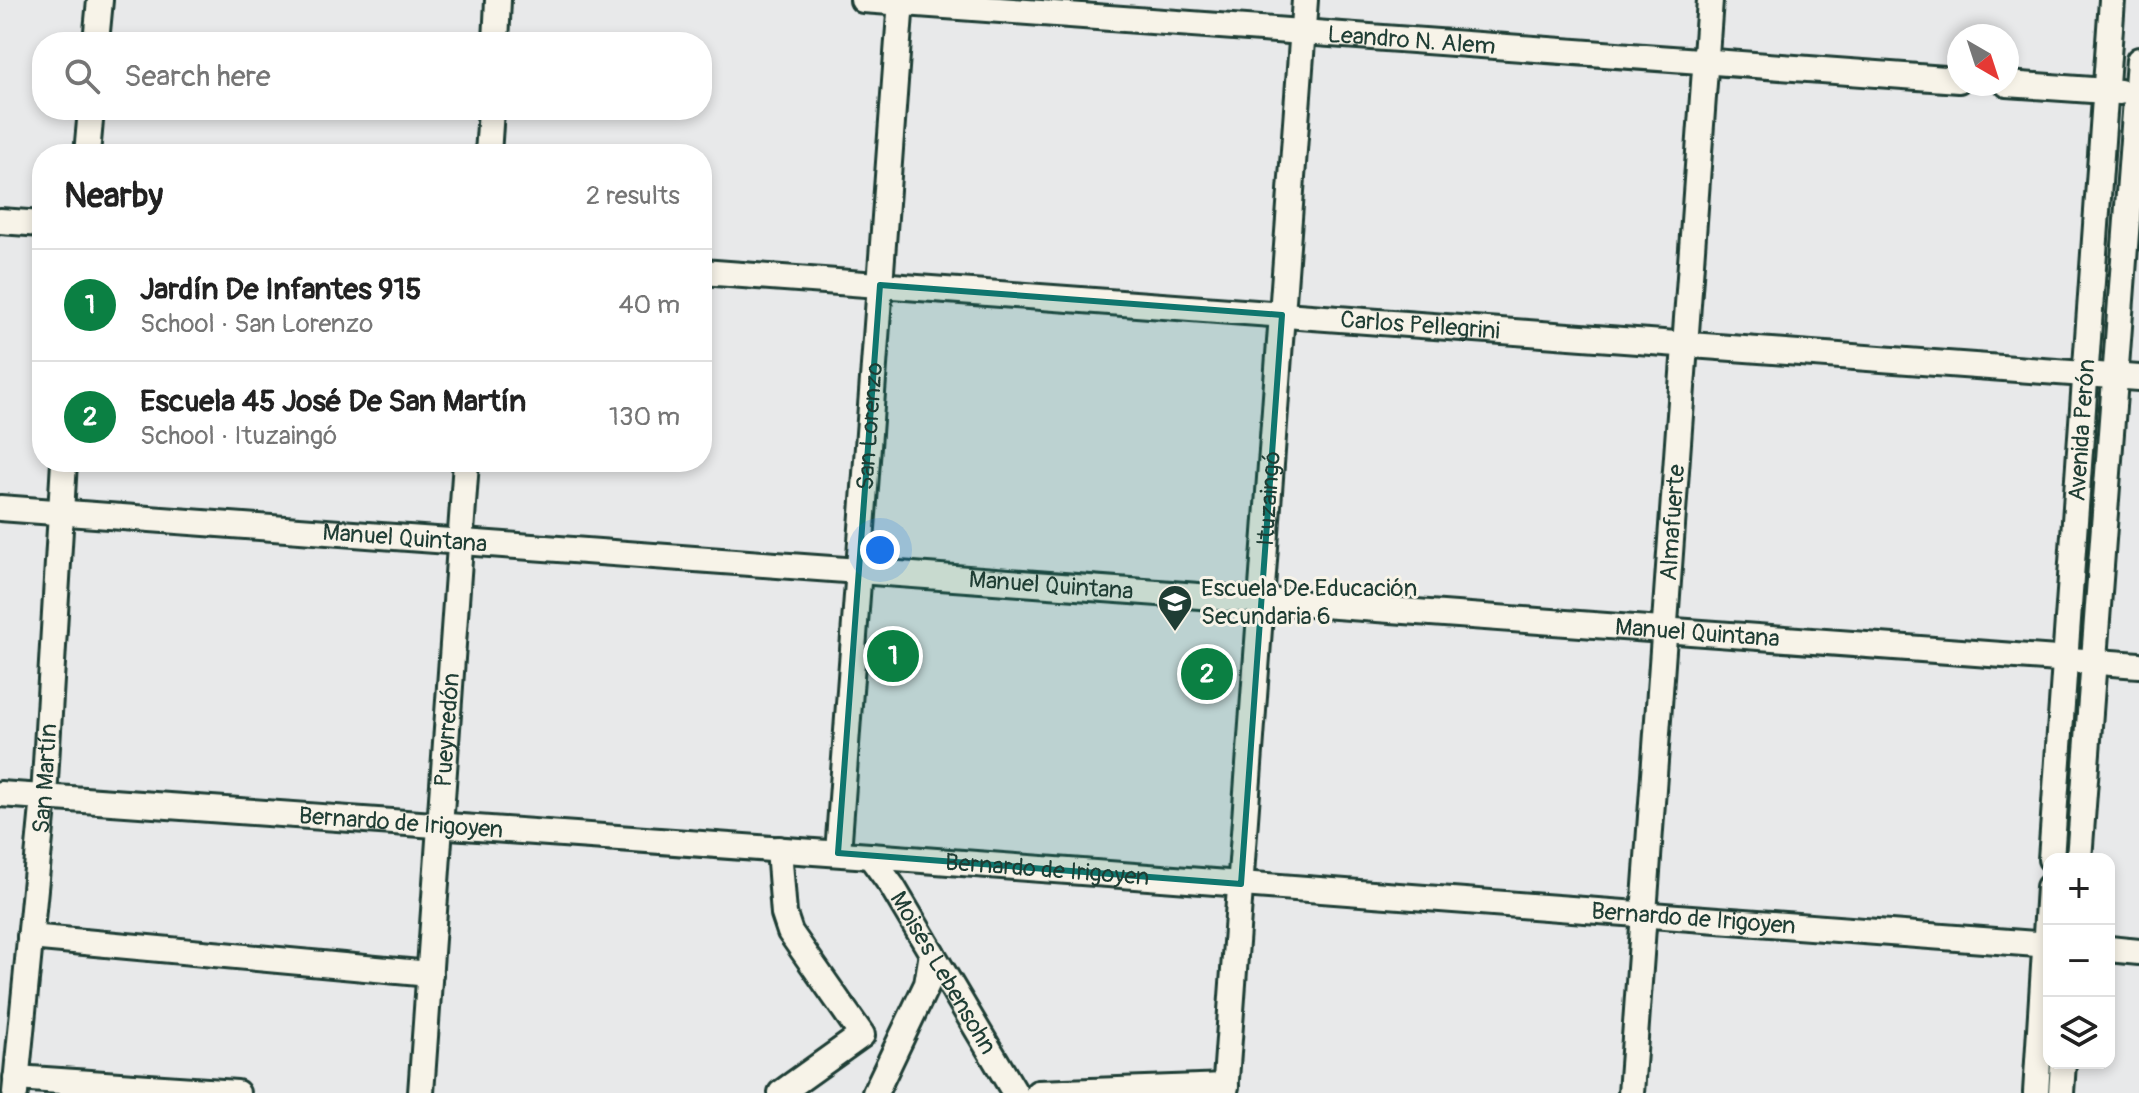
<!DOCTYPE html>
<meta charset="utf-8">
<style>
:root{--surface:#fff;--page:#f2f2f2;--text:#222;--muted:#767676;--line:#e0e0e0;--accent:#0b8043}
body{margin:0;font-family:Pangolin,sans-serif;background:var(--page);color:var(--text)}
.controls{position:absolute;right:24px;bottom:24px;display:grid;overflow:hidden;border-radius:16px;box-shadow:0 4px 12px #0003}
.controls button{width:72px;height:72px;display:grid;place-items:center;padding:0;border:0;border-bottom:2px solid var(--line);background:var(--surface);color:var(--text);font:40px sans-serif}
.compass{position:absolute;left:1947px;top:24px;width:72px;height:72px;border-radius:50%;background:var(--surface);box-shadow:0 4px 12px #0003;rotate:141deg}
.you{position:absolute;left:880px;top:550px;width:28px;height:28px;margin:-20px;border:6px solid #fff;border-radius:50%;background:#1a73e8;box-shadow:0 0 0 12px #1a73e833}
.badge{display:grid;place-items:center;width:52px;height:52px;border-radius:50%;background:var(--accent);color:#fff;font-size:26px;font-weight:700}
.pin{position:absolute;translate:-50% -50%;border:4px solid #fff;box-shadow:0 2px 8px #0006}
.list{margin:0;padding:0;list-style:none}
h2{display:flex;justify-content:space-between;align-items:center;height:104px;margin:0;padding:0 32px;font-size:34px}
h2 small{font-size:26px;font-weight:400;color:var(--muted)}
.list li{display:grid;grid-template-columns:52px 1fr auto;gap:24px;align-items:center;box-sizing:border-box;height:112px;padding:0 32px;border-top:2px solid var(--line)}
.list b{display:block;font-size:30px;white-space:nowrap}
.list p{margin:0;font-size:26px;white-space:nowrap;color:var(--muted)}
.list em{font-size:26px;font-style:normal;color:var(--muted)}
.icon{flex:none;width:44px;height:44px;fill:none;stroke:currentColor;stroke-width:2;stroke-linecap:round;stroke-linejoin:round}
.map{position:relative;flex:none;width:2139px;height:1093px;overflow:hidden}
.search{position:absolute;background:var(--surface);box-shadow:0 4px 12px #0003;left:32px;top:32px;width:680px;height:88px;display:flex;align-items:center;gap:20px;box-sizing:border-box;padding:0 28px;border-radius:32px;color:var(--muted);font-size:30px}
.panel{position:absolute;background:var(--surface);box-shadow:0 4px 12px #0003;left:32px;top:144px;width:680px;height:328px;border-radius:32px}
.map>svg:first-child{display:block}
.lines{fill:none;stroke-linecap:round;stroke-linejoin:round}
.minor-casing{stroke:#1f3d34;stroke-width:30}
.minor{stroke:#f7f3e8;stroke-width:24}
.marked{fill:#0f766e;fill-opacity:0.2;stroke:#0f766e;stroke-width:6;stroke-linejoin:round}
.labels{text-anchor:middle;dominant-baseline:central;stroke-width:6;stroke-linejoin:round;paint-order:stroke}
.street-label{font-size:24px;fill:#1f3d34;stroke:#f7f3e8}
.poi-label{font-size:24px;fill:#1f3d34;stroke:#f7f3e8;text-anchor:start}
</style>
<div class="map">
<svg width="2139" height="1093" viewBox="0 0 2139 1093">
<rect width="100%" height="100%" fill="#e8e9ea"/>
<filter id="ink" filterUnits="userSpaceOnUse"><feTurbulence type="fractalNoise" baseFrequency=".0125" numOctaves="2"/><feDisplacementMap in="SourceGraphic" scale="16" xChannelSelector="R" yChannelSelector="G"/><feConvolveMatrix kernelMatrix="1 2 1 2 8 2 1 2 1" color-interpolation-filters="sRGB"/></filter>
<g filter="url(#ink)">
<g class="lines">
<g class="minor-casing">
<g id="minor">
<path id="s1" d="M863 0 1959 80"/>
<polyline points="96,42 100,0"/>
<polyline points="496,42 498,0"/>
<polyline points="2007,84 2120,92"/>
<polyline points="87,154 91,110"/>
<polyline points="488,154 491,110"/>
<polyline points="0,221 42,224"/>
<path id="s2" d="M702 272 2139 378"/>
<path id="s3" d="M0 508 2139 665"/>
<path id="s4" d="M0 794 870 856 2049 945"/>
<polyline points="779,849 784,914 790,932 862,1035 781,1093"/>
<path id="s5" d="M838 853 901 0"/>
<path id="s6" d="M870 856 892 886 1015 1093"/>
<path id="s7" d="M2051 859 2112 0"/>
<polyline points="2079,859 2139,60"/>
<polyline points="30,937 430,974"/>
<polyline points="2109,949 2139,952"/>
<polyline points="16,1078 237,1093"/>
<path id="s8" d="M15 1093 44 797 64 462"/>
<path id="s9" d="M421 1093 466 462"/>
<polyline points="875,1093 927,984 932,953"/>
<polyline points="1038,1093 1226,1086"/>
<path id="s10" d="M1225 1093 1305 0"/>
<path id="s11" d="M1631 1093 1710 0"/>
<polyline points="2036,1093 2049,887"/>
<polyline points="2061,1093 2063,1063"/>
</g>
</g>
<use href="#minor" class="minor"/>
</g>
</g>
<path class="marked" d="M880 285 1282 315 1241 884 838 853Z"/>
<defs>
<g id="school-pin" transform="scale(1.8)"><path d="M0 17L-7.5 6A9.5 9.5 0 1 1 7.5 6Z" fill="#1f3d34" stroke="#f7f3e8"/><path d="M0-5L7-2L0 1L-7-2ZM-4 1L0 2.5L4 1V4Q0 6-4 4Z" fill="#fff"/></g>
</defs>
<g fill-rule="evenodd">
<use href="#school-pin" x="1175" y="602"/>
</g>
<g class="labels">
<g class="street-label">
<text stroke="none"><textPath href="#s1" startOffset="550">Leandro N. Alem</textPath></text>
<text stroke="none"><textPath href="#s2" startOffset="720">Carlos Pellegrini</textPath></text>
<text stroke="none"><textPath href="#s5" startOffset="428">San Lorenzo</textPath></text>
<text stroke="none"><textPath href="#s7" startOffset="430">Avenida Perón</textPath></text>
<text stroke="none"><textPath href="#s10" startOffset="596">Ituzaingó</textPath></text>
<text stroke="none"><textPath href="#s11" startOffset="572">Almafuerte</textPath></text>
<text stroke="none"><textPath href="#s3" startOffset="406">Manuel Quintana</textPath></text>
<text stroke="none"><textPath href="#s3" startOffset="1054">Manuel Quintana</textPath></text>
<text stroke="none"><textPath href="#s3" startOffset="1702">Manuel Quintana</textPath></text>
<text stroke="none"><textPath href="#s9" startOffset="364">Pueyrredón</textPath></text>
<text stroke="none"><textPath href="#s8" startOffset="316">San Martín</textPath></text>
<text stroke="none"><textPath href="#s4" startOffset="402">Bernardo de Irigoyen</textPath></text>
<text stroke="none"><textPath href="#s4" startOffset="1050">Bernardo de Irigoyen</textPath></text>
<text stroke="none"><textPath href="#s4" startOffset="1698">Bernardo de Irigoyen</textPath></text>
<text stroke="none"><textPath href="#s6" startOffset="138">Moisés Lebensohn</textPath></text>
</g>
<g class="poi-label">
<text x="1201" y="588">Escuela De Educación<tspan x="1201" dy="28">Secundaria 6</tspan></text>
</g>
</g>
</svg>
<div class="controls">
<button>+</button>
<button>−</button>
<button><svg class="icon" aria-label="layers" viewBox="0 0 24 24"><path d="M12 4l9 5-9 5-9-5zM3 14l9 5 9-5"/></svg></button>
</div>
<svg class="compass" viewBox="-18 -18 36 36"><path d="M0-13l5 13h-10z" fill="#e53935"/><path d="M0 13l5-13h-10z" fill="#767676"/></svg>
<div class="you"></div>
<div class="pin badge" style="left:893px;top:656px">1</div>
<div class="pin badge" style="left:1207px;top:674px">2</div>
<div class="search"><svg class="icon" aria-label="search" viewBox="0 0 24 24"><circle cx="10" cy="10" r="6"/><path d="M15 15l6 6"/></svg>Search here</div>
<section class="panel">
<h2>Nearby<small>2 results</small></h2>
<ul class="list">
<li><span class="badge">1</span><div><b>Jardín De Infantes 915</b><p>School · San Lorenzo</p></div><em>40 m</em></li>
<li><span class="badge">2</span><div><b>Escuela 45 José De San Martín</b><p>School · Ituzaingó</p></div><em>130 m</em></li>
</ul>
</section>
</div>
